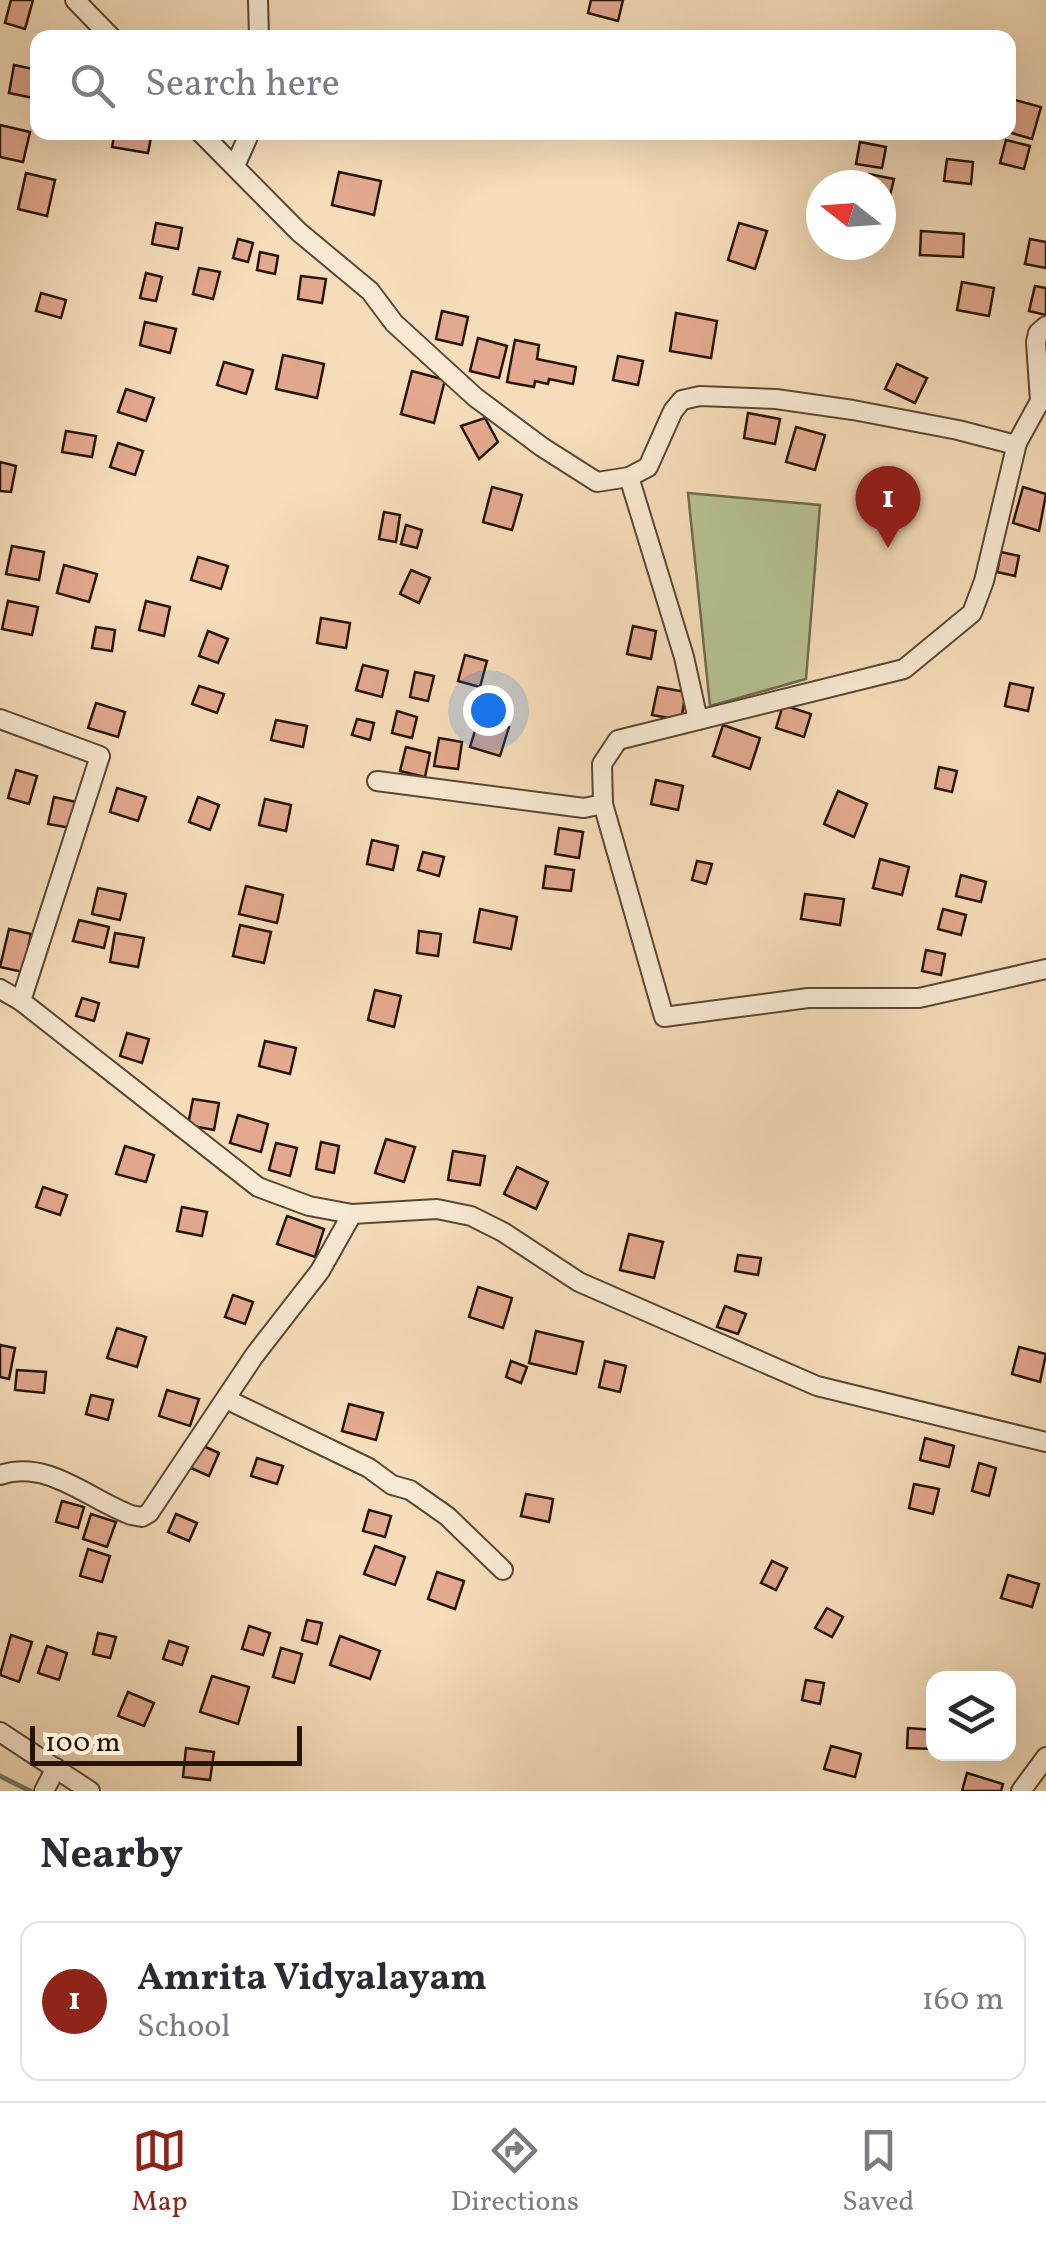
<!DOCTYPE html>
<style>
:root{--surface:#fff;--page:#f2f2f3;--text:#2b2b33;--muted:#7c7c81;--line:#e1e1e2;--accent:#8f2418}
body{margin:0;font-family:Vollkorn,serif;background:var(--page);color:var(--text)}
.controls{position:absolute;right:30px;bottom:30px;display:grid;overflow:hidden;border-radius:20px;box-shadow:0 10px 40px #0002}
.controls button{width:90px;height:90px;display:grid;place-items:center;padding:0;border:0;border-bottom:2px solid var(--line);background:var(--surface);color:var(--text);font:50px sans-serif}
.compass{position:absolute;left:806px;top:170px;width:90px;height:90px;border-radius:50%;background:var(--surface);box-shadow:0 10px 40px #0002;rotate:287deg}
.scale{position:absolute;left:30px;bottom:25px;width:272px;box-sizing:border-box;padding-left:10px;border:5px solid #271409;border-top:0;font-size:28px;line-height:35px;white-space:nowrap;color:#271409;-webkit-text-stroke:8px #f8e9d2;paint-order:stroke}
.you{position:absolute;left:488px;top:710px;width:35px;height:35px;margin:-25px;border:8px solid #fff;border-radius:50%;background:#1a73e8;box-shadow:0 0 0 15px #1a73e833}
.badge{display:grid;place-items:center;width:65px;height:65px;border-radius:50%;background:var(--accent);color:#fff;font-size:32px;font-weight:700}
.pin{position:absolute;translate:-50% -82px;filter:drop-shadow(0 2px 5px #0008)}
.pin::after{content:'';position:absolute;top:52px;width:35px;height:30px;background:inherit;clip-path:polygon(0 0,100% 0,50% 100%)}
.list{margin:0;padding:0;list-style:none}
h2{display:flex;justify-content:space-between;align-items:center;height:130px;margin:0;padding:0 40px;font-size:42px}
h2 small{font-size:32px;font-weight:400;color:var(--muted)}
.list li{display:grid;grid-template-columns:65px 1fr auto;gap:30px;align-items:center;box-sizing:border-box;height:160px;margin:0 20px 20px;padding:0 20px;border:2px solid var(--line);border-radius:20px}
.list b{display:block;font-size:38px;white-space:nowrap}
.list p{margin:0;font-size:32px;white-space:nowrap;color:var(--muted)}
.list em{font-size:32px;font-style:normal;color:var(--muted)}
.icon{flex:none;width:55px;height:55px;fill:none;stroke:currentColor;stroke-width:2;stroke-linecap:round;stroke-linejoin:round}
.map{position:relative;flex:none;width:1046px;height:1791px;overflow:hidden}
.search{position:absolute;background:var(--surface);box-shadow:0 10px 40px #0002;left:30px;right:30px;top:30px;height:110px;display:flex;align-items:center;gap:25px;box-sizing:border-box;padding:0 35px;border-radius:20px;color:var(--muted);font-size:38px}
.sheet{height:310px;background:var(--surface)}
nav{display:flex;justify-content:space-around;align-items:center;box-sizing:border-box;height:140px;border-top:2px solid var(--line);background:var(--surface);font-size:28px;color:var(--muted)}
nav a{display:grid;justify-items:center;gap:5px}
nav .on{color:var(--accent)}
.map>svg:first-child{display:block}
.green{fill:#b7c292;stroke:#6f6b4e;stroke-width:2.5}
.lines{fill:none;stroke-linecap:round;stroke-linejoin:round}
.stream{stroke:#6e796a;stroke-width:5}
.building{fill:#e3a98e;stroke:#271409;stroke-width:2.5}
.street-casing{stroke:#5a4635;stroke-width:22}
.street{stroke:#f8e9d2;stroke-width:18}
</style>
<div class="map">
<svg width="1046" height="1791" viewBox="0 0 1046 1791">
<rect width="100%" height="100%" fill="#f5ddb9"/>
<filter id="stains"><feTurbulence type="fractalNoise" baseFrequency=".002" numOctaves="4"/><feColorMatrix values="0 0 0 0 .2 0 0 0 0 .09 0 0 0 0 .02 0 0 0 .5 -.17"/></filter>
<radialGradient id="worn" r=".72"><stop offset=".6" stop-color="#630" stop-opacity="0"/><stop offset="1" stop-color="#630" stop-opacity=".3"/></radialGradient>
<polygon class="green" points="688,493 820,505 806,679 710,706"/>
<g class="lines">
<polyline class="stream" points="0,1776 30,1791"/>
</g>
<g class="building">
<polygon points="11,0 33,0 25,29 5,23"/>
<polygon points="591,0 623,0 618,21 588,13"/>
<polygon points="14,65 38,70 38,99 9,93"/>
<polygon points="1008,98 1041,107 1032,139 1008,132"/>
<polygon points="0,125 30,132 23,162 0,157"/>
<polygon points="115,132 152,132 148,153 112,147"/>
<polygon points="1006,140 1030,146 1024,169 1000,163"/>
<polygon points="860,142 886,147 882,168 856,164"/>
<polygon points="947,159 973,162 971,184 944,181"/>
<polygon points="339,172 381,181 374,215 332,205"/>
<polygon points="26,173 55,180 47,216 18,209"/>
<polygon points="869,174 894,179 889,199 881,198 881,185 867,185"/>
<polygon points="156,223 182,228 178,249 152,244"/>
<polygon points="739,223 767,231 755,269 728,260"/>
<polygon points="921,231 964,234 963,257 920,255"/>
<polygon points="238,239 253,243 248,262 233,258"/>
<polygon points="1030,239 1046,242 1046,268 1025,264"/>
<polygon points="260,252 278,256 275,274 257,270"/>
<polygon points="199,268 220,272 213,299 193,294"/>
<polygon points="146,273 162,277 156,301 140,298"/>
<polygon points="301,276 326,279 322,303 298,299"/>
<polygon points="962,282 994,288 989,316 957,310"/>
<polygon points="1035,286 1046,288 1046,315 1029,311"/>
<polygon points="41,293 66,300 61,318 36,311"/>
<polygon points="442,311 468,317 462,345 436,339"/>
<polygon points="676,313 717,321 711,358 670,351"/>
<polygon points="145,322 176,329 170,353 140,345"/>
<polygon points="478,338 507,346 499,378 470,371"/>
<polygon points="515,340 539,345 537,359 576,367 573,384 549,379 548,384 535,381 534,387 507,382"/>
<polygon points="283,355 324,364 317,398 276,389"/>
<polygon points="618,356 643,361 638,385 613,380"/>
<polygon points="224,362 253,370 246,394 217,385"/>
<polygon points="897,364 927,378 915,403 885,389"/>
<polygon points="412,371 445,380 434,423 401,414"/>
<polygon points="126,389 154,398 146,421 118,412"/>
<polygon points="748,413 780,419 775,444 744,438"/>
<polygon points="485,418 498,442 479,459 461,426"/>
<polygon points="796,427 825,435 815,470 786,462"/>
<polygon points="66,431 96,436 92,457 62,452"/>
<polygon points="118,443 143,451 135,475 110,467"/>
<polygon points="0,462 16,466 11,492 0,491"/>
<polygon points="492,487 522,495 512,530 483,522"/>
<polygon points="1023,487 1046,494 1039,531 1013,523"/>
<polygon points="384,512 400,515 396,542 379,539"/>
<polygon points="406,525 422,530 417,548 401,544"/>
<polygon points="12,546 44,552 39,580 6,574"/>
<polygon points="1001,552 1019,556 1015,576 997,572"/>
<polygon points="198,557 228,566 221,589 191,580"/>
<polygon points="64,565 97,574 89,602 57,593"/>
<polygon points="411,570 430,578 419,603 400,594"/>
<polygon points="8,601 38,607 32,635 2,629"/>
<polygon points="146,601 170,607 164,636 139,630"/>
<polygon points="321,618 350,623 346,648 317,643"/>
<polygon points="633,626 656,631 651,659 627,654"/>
<polygon points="96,627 115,630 112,651 92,648"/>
<polygon points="208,631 228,639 218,663 199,656"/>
<polygon points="465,655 487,661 480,687 458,681"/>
<polygon points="363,665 388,671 382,697 356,690"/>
<polygon points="415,672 434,676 428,701 410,697"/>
<polygon points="1010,683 1033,688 1028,711 1005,706"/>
<polygon points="199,686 224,694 217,713 192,704"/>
<polygon points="658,687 686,692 681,720 652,715"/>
<polygon points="96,703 125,712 118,737 88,728"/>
<polygon points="783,705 811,714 804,737 776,728"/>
<polygon points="397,711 417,717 412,738 392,733"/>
<polygon points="479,718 509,727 500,756 470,747"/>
<polygon points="357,719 374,723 370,740 352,735"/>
<polygon points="276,720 307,726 303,747 271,740"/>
<polygon points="723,725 760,738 750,769 713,756"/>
<polygon points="439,738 462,742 458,769 434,766"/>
<polygon points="406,747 430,753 425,777 400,771"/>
<polygon points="939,767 957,771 952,792 935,788"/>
<polygon points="16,770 37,776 29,804 8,798"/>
<polygon points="656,780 683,786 678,810 651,804"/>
<polygon points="117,788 146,797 138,821 110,812"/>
<polygon points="838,791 867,804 854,837 824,824"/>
<polygon points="54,797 76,802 71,828 48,824"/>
<polygon points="198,797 219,805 210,830 189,822"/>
<polygon points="265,799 291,805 286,831 259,825"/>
<polygon points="559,828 583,832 579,858 555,854"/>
<polygon points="372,840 398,846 393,870 367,864"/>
<polygon points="423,852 444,857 439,876 418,870"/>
<polygon points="880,859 909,867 902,895 873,888"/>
<polygon points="697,861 712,864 706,884 692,880"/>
<polygon points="546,866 574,870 571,891 543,888"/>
<polygon points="961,875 986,882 981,902 956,896"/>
<polygon points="246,886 283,895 277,923 239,914"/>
<polygon points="98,888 126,894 120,920 92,914"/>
<polygon points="805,894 844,899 840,925 801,919"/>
<polygon points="480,909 517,917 511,949 474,942"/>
<polygon points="943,909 966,915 961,935 938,929"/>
<polygon points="79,920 109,927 104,948 73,941"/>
<polygon points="240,925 271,932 264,963 233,956"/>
<polygon points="9,929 31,934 23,972 0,967"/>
<polygon points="419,931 441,934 438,956 417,953"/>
<polygon points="115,933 144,938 138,967 110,962"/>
<polygon points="926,950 945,954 941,975 922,971"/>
<polygon points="375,990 401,996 394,1027 368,1020"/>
<polygon points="82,998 99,1003 94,1021 76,1016"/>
<polygon points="127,1033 149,1039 142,1063 120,1056"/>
<polygon points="265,1041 296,1048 290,1074 259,1066"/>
<polygon points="193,1099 219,1103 214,1130 188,1125"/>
<polygon points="238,1115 268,1124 261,1152 230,1143"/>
<polygon points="386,1139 415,1147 404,1182 375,1173"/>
<polygon points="321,1142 339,1146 334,1173 316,1169"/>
<polygon points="276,1143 297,1148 290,1176 269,1170"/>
<polygon points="125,1146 154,1155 146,1182 116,1174"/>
<polygon points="453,1151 485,1156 480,1185 448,1180"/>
<polygon points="517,1167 548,1182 536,1209 504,1194"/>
<polygon points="43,1187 67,1195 60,1215 36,1207"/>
<polygon points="182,1207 207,1212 202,1236 177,1231"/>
<polygon points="287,1216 324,1229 315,1257 277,1244"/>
<polygon points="629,1234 663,1242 654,1278 620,1270"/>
<polygon points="738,1255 761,1258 758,1275 735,1271"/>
<polygon points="478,1287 512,1298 503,1328 469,1317"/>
<polygon points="233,1295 253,1302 245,1324 225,1317"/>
<polygon points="725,1306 746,1314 738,1334 717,1327"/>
<polygon points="117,1328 146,1337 137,1367 107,1358"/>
<polygon points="536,1331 583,1342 576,1374 529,1363"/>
<polygon points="0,1345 15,1348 9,1379 0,1377"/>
<polygon points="1019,1347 1046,1354 1040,1382 1012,1374"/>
<polygon points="511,1361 527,1367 521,1383 506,1377"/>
<polygon points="605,1361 626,1366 620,1392 599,1387"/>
<polygon points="17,1370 46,1372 44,1393 15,1390"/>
<polygon points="167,1390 199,1399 190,1426 159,1416"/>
<polygon points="91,1395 113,1400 108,1420 86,1414"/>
<polygon points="349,1404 383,1413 376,1440 342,1431"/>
<polygon points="925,1438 954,1446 949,1467 920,1460"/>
<polygon points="201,1445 219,1453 209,1476 191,1468"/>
<polygon points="257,1458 283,1466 277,1484 251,1476"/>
<polygon points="979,1463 996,1468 989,1496 972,1491"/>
<polygon points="914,1484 939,1489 933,1514 909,1508"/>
<polygon points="526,1494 553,1499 549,1522 521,1516"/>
<polygon points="62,1501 84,1507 78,1528 56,1522"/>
<polygon points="369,1510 391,1516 385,1537 363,1531"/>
<polygon points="91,1514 116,1522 107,1547 83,1539"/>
<polygon points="176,1514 197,1523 189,1541 168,1532"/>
<polygon points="375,1546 405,1557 395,1585 364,1574"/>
<polygon points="88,1549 110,1556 102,1582 80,1576"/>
<polygon points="772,1561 787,1568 776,1590 761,1583"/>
<polygon points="437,1572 464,1581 455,1609 428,1599"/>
<polygon points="1008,1575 1039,1584 1032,1607 1001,1598"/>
<polygon points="827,1608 843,1617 832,1637 815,1628"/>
<polygon points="307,1620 322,1623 317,1644 302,1640"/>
<polygon points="249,1626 270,1633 263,1655 242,1649"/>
<polygon points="98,1633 116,1637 110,1658 93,1654"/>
<polygon points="11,1635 32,1642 19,1682 0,1675"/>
<polygon points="340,1636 380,1651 370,1679 330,1665"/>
<polygon points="169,1641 188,1647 182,1665 163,1659"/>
<polygon points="47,1646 67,1653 59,1680 38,1673"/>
<polygon points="281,1648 302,1654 294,1683 273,1677"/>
<polygon points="212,1676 249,1687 238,1724 200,1712"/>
<polygon points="806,1680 824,1683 820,1704 802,1700"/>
<polygon points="128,1692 154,1703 144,1726 118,1716"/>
<polygon points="908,1728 934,1730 934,1749 907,1748"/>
<polygon points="831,1746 861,1754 855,1777 824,1769"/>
<polygon points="186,1748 214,1752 210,1780 183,1777"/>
<polygon points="967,1773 1003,1784 1001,1791 962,1791"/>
</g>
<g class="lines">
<g class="street-casing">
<g id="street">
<polyline points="75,0 112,38"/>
<polyline points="258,0 259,38"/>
<polyline points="200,132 299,232 370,291 394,323 475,397 542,447 597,482 629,477 648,467 673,411 682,400 700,396 776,399 853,410 958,430 1012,444 1017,443 1040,401 1046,401"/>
<polyline points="235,166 250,132"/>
<polyline points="1040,401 1036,342 1038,333 1046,326"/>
<polyline points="1017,443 984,581 972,613 904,669 618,740 602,764 603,804 664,1017 808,998 919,998 1046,969"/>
<polyline points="629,477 684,657 698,720"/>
<polyline points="0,719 100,756 21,1001"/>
<polyline points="377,781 584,808 603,804"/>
<polyline points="0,989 21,1001 258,1187 309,1206 352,1214 437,1209 471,1216 503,1232 579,1282 817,1386 1046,1442"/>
<polyline points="228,1400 369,1468 392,1485 410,1490 447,1516 503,1570"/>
<path d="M0 1475C48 1459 88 1499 131 1515L142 1517 149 1513 254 1356 320 1271 352 1214"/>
<polyline points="0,1732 90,1791"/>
<polyline points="44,1791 56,1768"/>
<polyline points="1021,1791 1046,1757"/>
</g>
</g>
<use href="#street" class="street"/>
</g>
<rect width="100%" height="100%" filter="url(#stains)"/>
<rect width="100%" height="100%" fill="url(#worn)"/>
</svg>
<div class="controls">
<button><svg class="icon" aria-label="layers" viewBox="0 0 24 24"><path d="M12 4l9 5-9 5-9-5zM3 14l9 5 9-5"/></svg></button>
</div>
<svg class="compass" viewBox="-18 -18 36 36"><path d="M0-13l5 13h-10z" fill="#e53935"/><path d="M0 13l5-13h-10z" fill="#7c7c81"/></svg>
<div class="scale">100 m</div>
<div class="you"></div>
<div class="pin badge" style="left:888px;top:548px">1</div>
<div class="search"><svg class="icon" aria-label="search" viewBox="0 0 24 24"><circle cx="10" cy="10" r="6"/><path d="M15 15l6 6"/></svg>Search here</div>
</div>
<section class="sheet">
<h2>Nearby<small></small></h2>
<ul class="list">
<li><span class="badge">1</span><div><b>Amrita Vidyalayam</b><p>School</p></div><em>160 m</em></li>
</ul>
</section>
<nav>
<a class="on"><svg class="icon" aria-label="map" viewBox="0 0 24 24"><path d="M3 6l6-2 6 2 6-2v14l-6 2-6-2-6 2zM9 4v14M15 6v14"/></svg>Map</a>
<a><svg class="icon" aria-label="directions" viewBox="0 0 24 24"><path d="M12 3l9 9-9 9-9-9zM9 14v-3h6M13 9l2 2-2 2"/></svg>Directions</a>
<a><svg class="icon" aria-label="saved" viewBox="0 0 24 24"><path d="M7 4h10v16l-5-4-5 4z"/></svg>Saved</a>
</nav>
